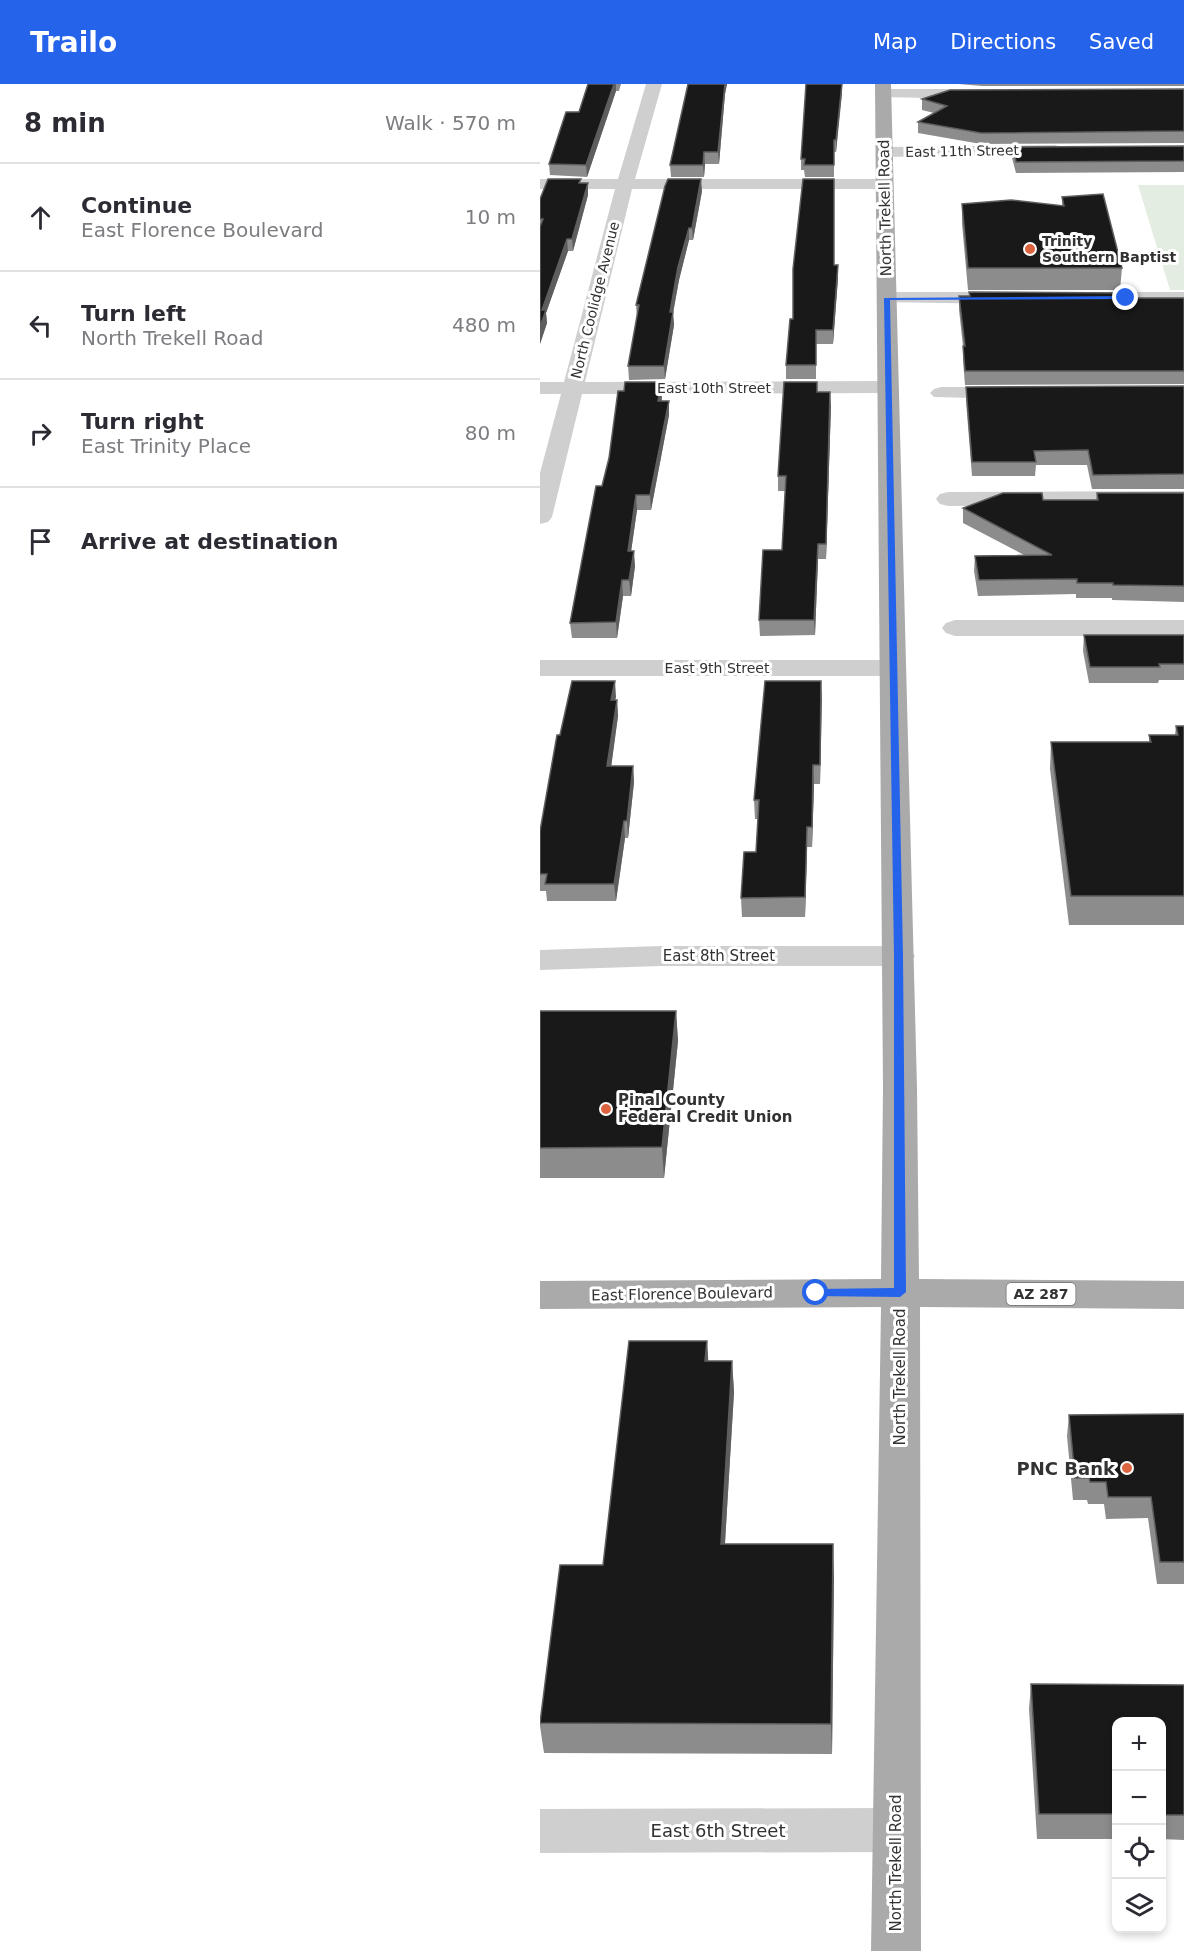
<!DOCTYPE html>
<meta charset="utf-8">
<style>
:root{--surface:#fff;--page:#f7f7f7;--text:#2b2b33;--muted:#7c7c81;--line:#e1e1e2;--accent:#2563eb}
body{margin:0;font-family:"DejaVu Sans",sans-serif;background:var(--page);color:var(--text)}
.controls{position:absolute;right:18px;bottom:18px;display:grid;overflow:hidden;border-radius:12px;box-shadow:0 3px 9px #0003}
.controls button{width:54px;height:54px;display:grid;place-items:center;padding:0;border:0;border-bottom:2px solid var(--line);background:var(--surface);color:var(--text);font:30px sans-serif}
.stop{position:absolute;width:18px;height:18px;margin:-14px;border:4px solid #2563eb;border-radius:50%;background:#fff}
.stop.end{background:#2563eb;border-color:#fff;box-shadow:0 2px 6px #0008}
.list{margin:0;padding:0;list-style:none}
h2{display:flex;justify-content:space-between;align-items:center;height:78px;margin:0;padding:0 24px;font-size:26px}
h2 small{font-size:20px;font-weight:400;color:var(--muted)}
.list li{display:grid;grid-template-columns:39px 1fr auto;gap:18px;align-items:center;box-sizing:border-box;height:108px;padding:0 24px;border-top:2px solid var(--line)}
.list b{display:block;font-size:22px;white-space:nowrap}
.list p{margin:0;font-size:20px;white-space:nowrap;color:var(--muted)}
.list em{font-size:20px;font-style:normal;color:var(--muted)}
.icon{flex:none;width:33px;height:33px;fill:none;stroke:currentColor;stroke-width:2;stroke-linecap:round;stroke-linejoin:round}
.map{position:relative;flex:none;width:644px;height:1867px;overflow:hidden}
header{display:flex;align-items:center;gap:36px;box-sizing:border-box;height:84px;padding:0 30px;background:var(--accent);color:#fff}
header strong{font-size:28px}
nav{display:flex;gap:33px;margin-inline-start:auto;font-size:21px}
main{display:flex}
aside{flex:1;background:var(--surface)}
.map>svg:first-child{display:block}
.green{fill:#e4ede1}
.lines{fill:none;stroke-linecap:round;stroke-linejoin:round}
.minor{fill:#cfcfcf;fill-rule:evenodd}
.major{fill:#aaa;fill-rule:evenodd}
.wall{fill:#8c8c8c}
.shaded-wall{fill:#5e5e5e}
.building{fill:#191919;stroke:#5e5e5e;stroke-width:1.5}
.route{fill:#2563eb}
.poi-dot{fill:#dc6340;stroke:#fff;stroke-width:2}
.labels{text-anchor:middle;dominant-baseline:central;stroke-width:6;stroke-linejoin:round;paint-order:stroke}
.far-street-label{font-size:14px;fill:#323232;stroke:#fff}
.far-poi-label{font-size:14px;font-weight:bold;fill:#323232;stroke:#fff;text-anchor:start}
.shield{fill:#fff;stroke:#707070;stroke-width:1.5}
.shield-label{font-size:14px;font-weight:bold;fill:#323232}
.street-label{font-size:15px;fill:#323232;stroke:#fff}
.poi-label{font-size:15px;font-weight:bold;fill:#323232;stroke:#fff;text-anchor:start}
.near-poi-label{font-size:18px;font-weight:bold;fill:#323232;stroke:#fff;text-anchor:end}
.near-street-label{font-size:18px;fill:#323232;stroke:#fff}
</style>
<header>
<strong>Trailo</strong>
<nav><a>Map</a><a>Directions</a><a>Saved</a></nav>
</header>
<main>
<aside>
<h2>8 min<small>Walk · 570 m</small></h2>
<ul class="list">
<li><svg class="icon" aria-label="ahead" viewBox="0 0 24 24"><path d="M12 20V5M6 11l6-6 6 6"/></svg><div><b>Continue</b><p>East Florence Boulevard</p></div><em>10 m</em></li>
<li><svg class="icon" aria-label="left" viewBox="0 0 24 24"><path d="M17 20v-9H6M10 6l-5 5 5 5"/></svg><div><b>Turn left</b><p>North Trekell Road</p></div><em>480 m</em></li>
<li><svg class="icon" aria-label="right" viewBox="0 0 24 24"><path d="M7 20v-9h11M14 6l5 5-5 5"/></svg><div><b>Turn right</b><p>East Trinity Place</p></div><em>80 m</em></li>
<li><svg class="icon" aria-label="arrive" viewBox="0 0 24 24"><path d="M6 21V4h12l-3 4 3 4H6"/></svg><div><b>Arrive at destination</b></div></li>
</ul>
</aside>
<div class="map">
<svg width="644" height="1867" viewBox="0 0 644 1867">
<rect width="100%" height="100%" fill="#fff"/>
<polygon class="green" points="598,101 644,101 644,206 630,206"/>
<g class="lines">
<g class="minor">
<polygon points="106,0 122,0 95,95 345,95 351,96 354,100 351,104 345,105 92,105 45,298 348,297 355,299 359,303 355,307 348,309 42,310 12,433 8,438 0,440 0,389 21,310 0,310 0,298 24,298 75,105 0,105 0,95 78,95"/>
<polygon points="343,5 444,5 452,10 444,15 338,13 335,10"/>
<polygon points="516,61 524,66 522,70 344,73 336,68 344,63"/>
<polygon points="347,208 465,208 472,210 475,214 472,218 465,220 340,218 337,214 340,210"/>
<polygon points="550,208 644,208 644,220 543,218 540,214 543,210"/>
<polygon points="401,303 471,303 478,305 482,309 478,313 471,315 394,313 390,309 394,305"/>
<polygon points="644,407 644,421 408,422 400,420 396,415 400,410 408,408"/>
<polygon points="415,536 644,536 644,552 415,552 406,549 402,544 406,539"/>
<polygon points="0,576 353,576 362,578 366,584 362,590 353,592 0,592"/>
<polygon points="121,862 359,862 370,865 375,872 370,879 359,882 121,882 0,886 0,866"/>
<polygon points="356,1724 373,1730 380,1746 373,1762 356,1768 0,1769 0,1725"/>
</g>
<polygon class="major" points="335,0 351,0 377,1004 379,1195 644,1197 644,1225 380,1223 381,1867 331,1867 341,1223 0,1225 0,1197 341,1195 343,1004"/>
</g>
<g class="wall">
<polygon points="48,0 81,0 79,7 76,7 47,93 10,91 9,80 39,28"/>
<polygon points="148,0 187,0 185,10 179,80 165,80 164,93 131,93 130,81"/>
<polygon points="302,0 296,68 294,68 294,93 265,93 264,86 261,86 261,75"/>
<polygon points="419,0 644,0 644,2 442,2"/>
<polygon points="644,5 644,59 441,60 378,49 378,38 394,29 382,26 382,15"/>
<polygon points="644,62 644,88 476,89 472,74 473,63"/>
<polygon points="41,99 48,99 48,111 33,167 28,167 6,229 7,239 0,260 0,115"/>
<polygon points="162,107 153,156 149,156 139,196 133,229 134,241 125,295 89,296 88,282 97,234 96,221"/>
<polygon points="522,113 582,184 580,206 428,206 422,140 422,120 522,122"/>
<polygon points="298,194 293,260 276,260 276,295 246,295 246,281 253,235"/>
<polygon points="429,208 586,212 597,214 644,214 644,300 425,301 423,276 423,262 419,226 419,212 429,212"/>
<polygon points="644,302 644,405 552,405 547,381 496,381 495,392 432,392 426,317 426,303"/>
<polygon points="277,308 291,322 286,475 278,475 275,551 220,552 219,536 242,466 245,407 238,407 238,392"/>
<polygon points="122,312 122,317 129,317 129,331 111,426 97,426 91,467 95,482 91,512 83,512 77,554 32,554 30,539"/>
<polygon points="557,409 644,409 644,518 572,516 572,514 536,514 536,510 438,512 434,487 435,472 484,471 423,439 423,424 503,416 556,416"/>
<polygon points="544,551 644,551 644,596 619,596 618,599 549,599 543,567"/>
<polygon points="75,597 75,616 77,616 78,632 71,682 93,682 94,698 88,754 85,754 76,817 7,817 6,807 0,807 0,747 20,651"/>
<polygon points="281,597 280,700 274,700 272,763 267,763 265,833 202,833 201,814 216,768 218,735 215,735 214,716"/>
<polygon points="636,642 644,642 644,841 529,841 510,685 511,658 609,658 609,651 635,651"/>
<polygon points="0,927 136,927 138,957 124,1094 0,1094"/>
<polygon points="167,1257 168,1277 192,1277 194,1308 185,1460 294,1491 292,1670 4,1669 0,1642 0,1635 63,1481"/>
<polygon points="644,1330 644,1500 617,1500 608,1434 566,1435 564,1420 548,1420 547,1416 533,1416 527,1352 529,1331"/>
<polygon points="491,1600 644,1601 644,1756 621,1755 621,1638 576,1638 576,1755 497,1755 489,1625"/>
</g>
<g class="shaded-wall">
<polygon points="74,0 76,0 76,7 47,93 46,81"/>
<polygon points="185,0 187,0 185,10 179,80 178,68"/>
<polygon points="302,0 302,10 296,68 296,56"/>
<polygon points="164,68 165,80 164,93 163,81"/>
<polygon points="161,95 162,107 153,156 152,144"/>
<polygon points="48,99 48,111 33,167 32,155"/>
<polygon points="149,144 149,156 139,196 133,229 134,241 125,295 124,282 130,228 138,183"/>
<polygon points="27,155 28,167 6,229 7,239 0,260 0,243 2,226"/>
<polygon points="298,181 298,194 293,260 293,246"/>
<polygon points="122,298 122,312 119,331 118,317"/>
<polygon points="290,308 291,322 286,475 286,460"/>
<polygon points="129,317 129,331 111,426 110,411"/>
<polygon points="96,411 97,426 89,482 88,467"/>
<polygon points="278,460 278,475 275,551 274,536"/>
<polygon points="94,467 95,482 91,512 89,496"/>
<polygon points="82,496 83,512 77,554 76,538"/>
<polygon points="75,597 76,613 72,632 71,616"/>
<polygon points="281,597 282,615 280,700 280,681"/>
<polygon points="77,616 78,632 69,699 67,682"/>
<polygon points="273,681 274,700 272,763 272,743"/>
<polygon points="93,682 94,698 88,754 87,737"/>
<polygon points="84,737 85,754 76,817 74,800"/>
<polygon points="267,743 267,763 265,833 265,813"/>
<polygon points="136,927 138,957 124,1094 122,1063"/>
<polygon points="167,1257 169,1287 165,1277"/>
<polygon points="192,1277 194,1308 183,1491 181,1460"/>
<polygon points="293,1460 294,1491 292,1670 291,1640"/>
</g>
<g class="building">
<polygon points="48,0 74,0 46,81 9,80 26,28 39,28"/>
<polygon points="148,0 185,0 178,68 164,68 163,81 130,81"/>
<polygon points="266,0 302,0 296,56 294,56 294,81 264,81 265,75 261,75"/>
<polygon points="644,5 644,47 441,49 378,38 407,22 382,15 410,6"/>
<polygon points="644,62 644,77 476,78 473,63"/>
<polygon points="8,95 41,95 39,99 48,99 32,155 27,155 2,226 6,226 0,243 0,143 3,135 0,135 0,115"/>
<polygon points="128,95 161,95 152,144 149,144 138,183 130,228 133,228 124,282 88,282 99,221 96,221 125,102"/>
<polygon points="263,95 294,95 294,181 298,181 293,246 276,246 276,281 246,281 250,235 253,235 253,185"/>
<polygon points="563,110 582,184 428,184 422,120 471,116 524,122 522,113"/>
<polygon points="429,208 585,209 586,212 597,214 644,214 644,287 425,287 423,262 425,262 419,212 430,212"/>
<polygon points="85,298 122,298 118,317 129,317 110,411 96,411 88,467 94,467 89,496 82,496 76,538 30,539 56,402 62,402 69,374 78,307 84,307"/>
<polygon points="244,298 277,298 277,308 290,308 286,460 278,460 274,536 219,536 223,466 242,466 246,392 238,392"/>
<polygon points="644,302 644,390 553,391 548,366 494,367 496,378 432,378 426,303"/>
<polygon points="463,409 502,409 503,416 558,416 557,409 644,409 644,502 573,501 573,499 537,499 537,495 439,496 435,472 512,471 423,424"/>
<polygon points="544,551 644,551 644,580 619,580 620,583 550,583"/>
<polygon points="32,597 75,597 71,616 77,616 67,682 93,682 87,737 84,737 74,800 5,800 7,790 0,790 0,747 17,651 20,651"/>
<polygon points="225,597 281,597 280,681 273,681 272,743 267,743 265,813 201,814 204,768 216,768 219,716 214,716"/>
<polygon points="636,642 644,642 644,812 531,812 511,658 611,658 609,651 638,651"/>
<polygon points="0,927 136,927 122,1063 0,1064"/>
<polygon points="89,1257 167,1257 165,1277 192,1277 181,1460 293,1460 291,1640 0,1639 20,1481 63,1481"/>
<polygon points="644,1330 644,1478 620,1478 611,1413 568,1413 566,1398 550,1398 549,1394 535,1394 529,1331"/>
<polygon points="491,1600 644,1601 644,1731 621,1731 621,1638 576,1638 576,1730 499,1730"/>
</g>
<polygon class="route" points="586,212 588,215 350,216 363,872 366,1208 360,1213 272,1212 271,1209 276,1205 354,1204 354,872 344,214"/>
<g class="poi-dot">
<circle cx="490" cy="165" r="6"/>
<circle cx="66" cy="1025" r="6"/>
<circle cx="587" cy="1384" r="6"/>
</g>
<g class="labels">
<g class="far-street-label">
<text transform="translate(422 67) rotate(-1)">East 11th Street</text>
<text transform="translate(55 216) rotate(-76)">North Coolidge Avenue</text>
<text x="174" y="304">East 10th Street</text>
<text x="177" y="584">East 9th Street</text>
</g>
<g class="far-poi-label">
<text x="502" y="157">Trinity<tspan x="502" dy="16">Southern Baptist</tspan></text>
</g>
<rect class="shield" x="466.5" y="1199" width="69" height="22" rx="4.5"/>
<g class="shield-label">
<text x="501" y="1210">AZ 287</text>
</g>
<g class="street-label">
<text transform="translate(345 124) rotate(-91)">North Trekell Road</text>
<text x="179" y="872">East 8th Street</text>
<text transform="translate(142 1210) rotate(-1)">East Florence Boulevard</text>
<text transform="translate(360 1293) rotate(-90)">North Trekell Road</text>
<text transform="translate(356 1779) rotate(-90)">North Trekell Road</text>
</g>
<g class="poi-label">
<text x="78" y="1016">Pinal County<tspan x="78" dy="17">Federal Credit Union</tspan></text>
</g>
<g class="near-poi-label">
<text x="575" y="1384">PNC Bank</text>
</g>
<g class="near-street-label">
<text x="178" y="1746">East 6th Street</text>
</g>
</g>
</svg>
<div class="controls">
<button>+</button>
<button>−</button>
<button><svg class="icon" aria-label="locate" viewBox="0 0 24 24"><circle cx="12" cy="12" r="6"/><path d="M12 2v4M12 18v4M2 12h4M18 12h4"/></svg></button>
<button><svg class="icon" aria-label="layers" viewBox="0 0 24 24"><path d="M12 4l9 5-9 5-9-5zM3 14l9 5 9-5"/></svg></button>
</div>
<div class="stop" style="left:276px;top:1209px"></div>
<div class="stop end" style="left:586px;top:214px"></div>
</div>
</main>
